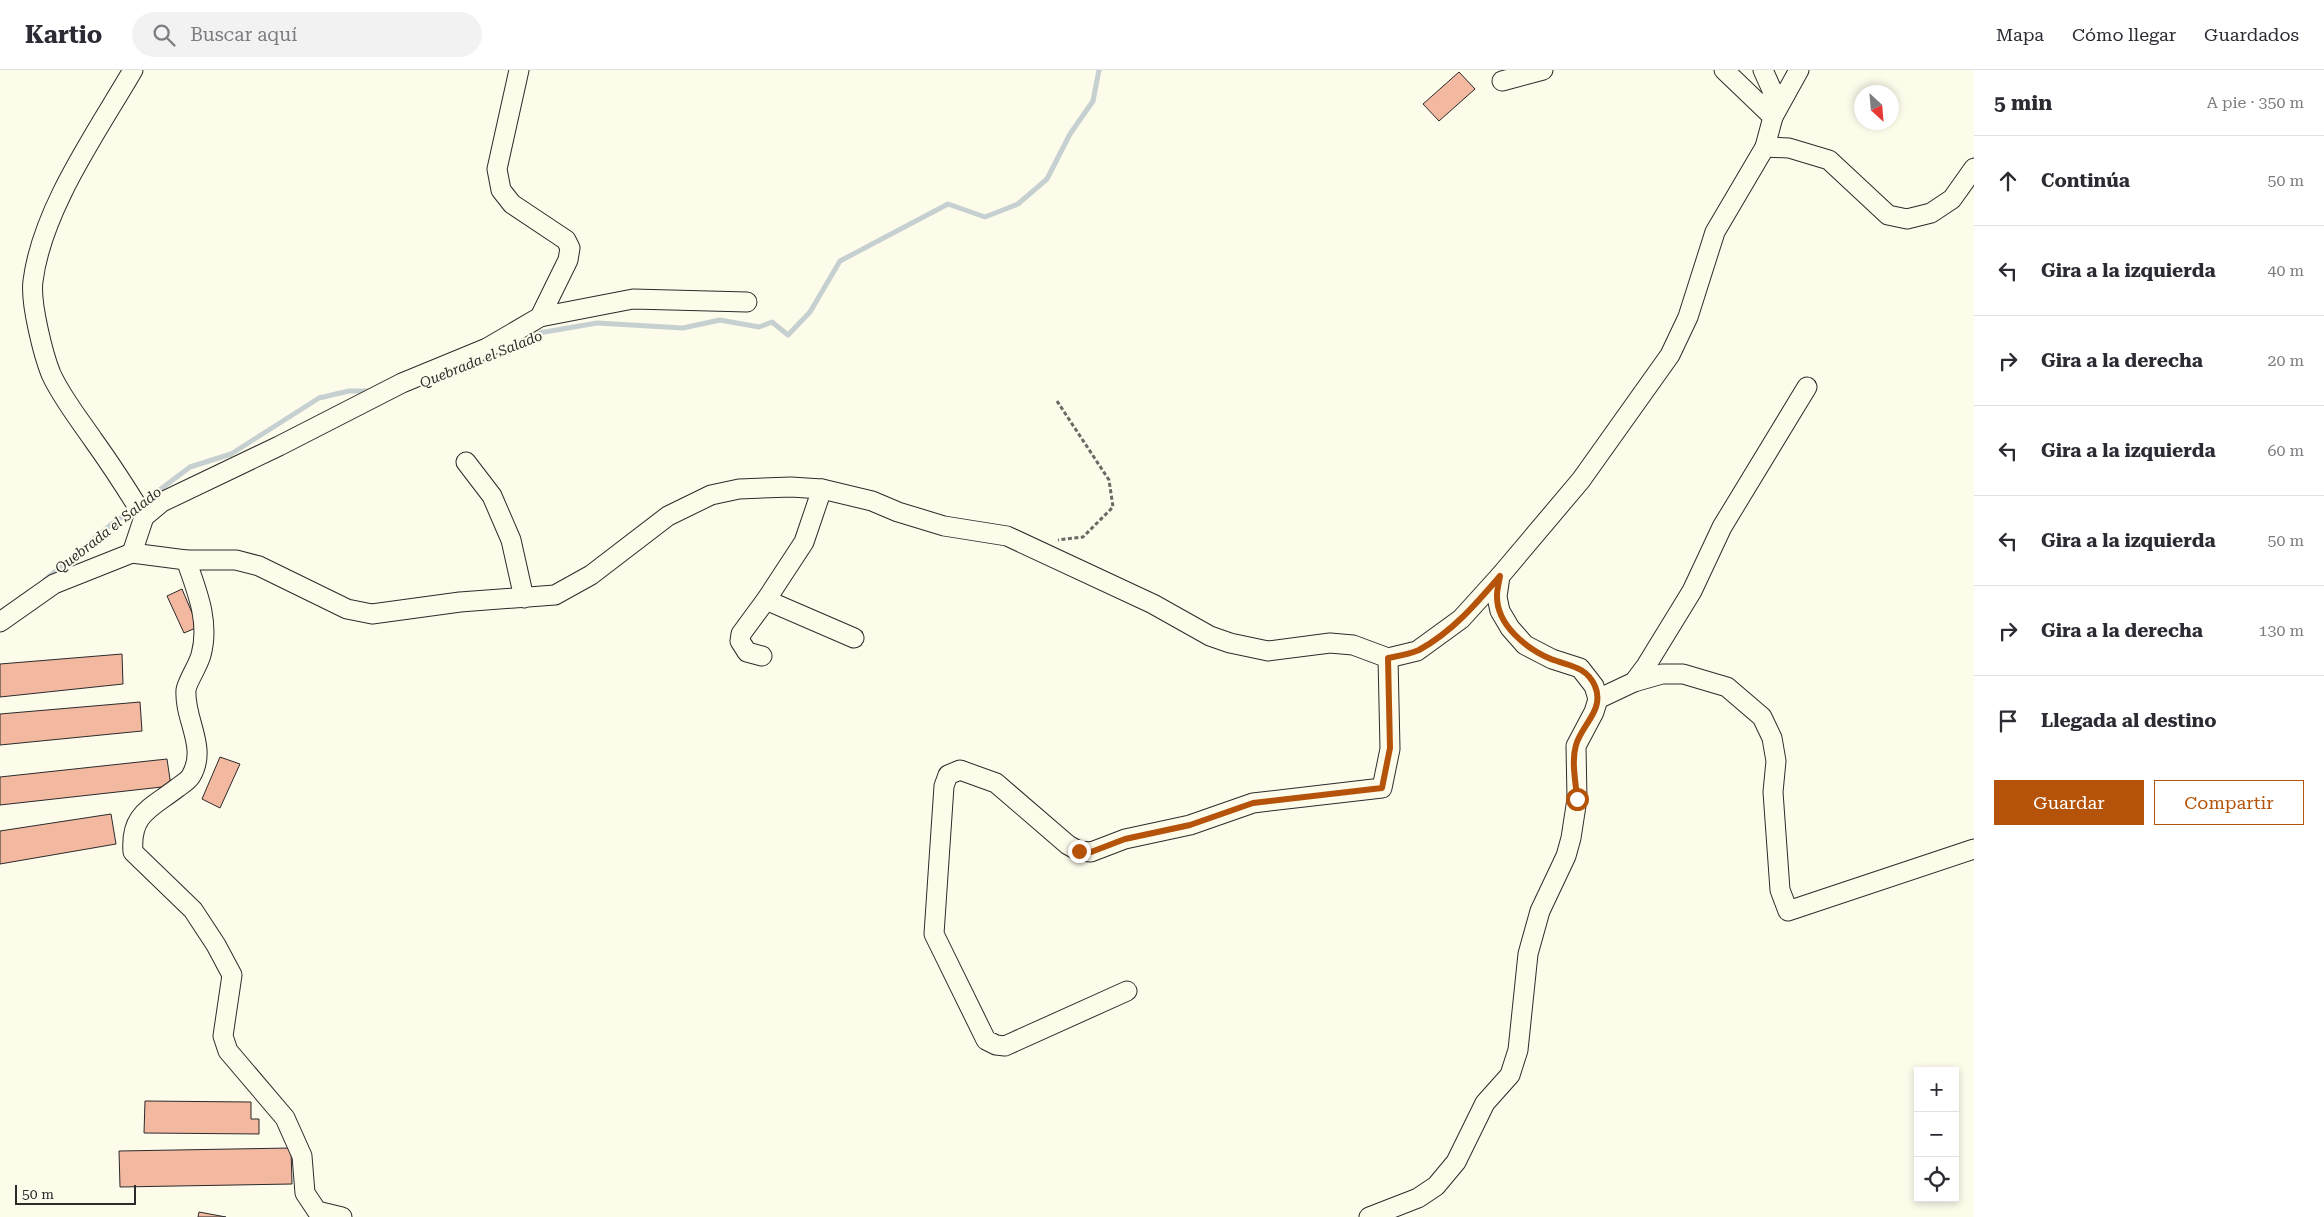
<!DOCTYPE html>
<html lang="es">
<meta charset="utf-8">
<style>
:root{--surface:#fff;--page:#f2f2f3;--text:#2b2b33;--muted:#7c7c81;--line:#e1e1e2;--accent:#b45309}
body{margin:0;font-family:"Roboto Serif",serif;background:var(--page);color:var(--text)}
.controls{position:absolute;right:15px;bottom:15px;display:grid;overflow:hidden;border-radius:0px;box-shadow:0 2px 8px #0003}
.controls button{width:45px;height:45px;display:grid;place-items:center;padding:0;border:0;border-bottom:1px solid var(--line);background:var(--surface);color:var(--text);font:25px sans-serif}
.compass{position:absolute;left:1854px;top:15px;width:45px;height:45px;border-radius:50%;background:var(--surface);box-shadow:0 2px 8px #0003;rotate:154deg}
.scale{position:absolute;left:15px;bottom:12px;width:121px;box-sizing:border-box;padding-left:5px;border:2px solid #2b2b2b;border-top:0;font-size:14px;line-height:18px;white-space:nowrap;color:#2b2b2b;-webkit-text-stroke:4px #fdfbea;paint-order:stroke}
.stop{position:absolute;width:15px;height:15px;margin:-11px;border:4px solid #b45309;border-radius:50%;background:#fff}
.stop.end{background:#b45309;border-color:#fff;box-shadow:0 1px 5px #0008}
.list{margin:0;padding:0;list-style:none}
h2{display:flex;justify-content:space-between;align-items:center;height:65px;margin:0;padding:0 20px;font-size:21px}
h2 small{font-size:16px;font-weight:400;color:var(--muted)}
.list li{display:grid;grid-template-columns:32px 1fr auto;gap:15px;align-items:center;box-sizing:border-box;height:90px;padding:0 20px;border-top:1px solid var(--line)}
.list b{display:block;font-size:19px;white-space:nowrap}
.list em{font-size:16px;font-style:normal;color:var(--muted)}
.actions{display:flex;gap:10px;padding:15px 20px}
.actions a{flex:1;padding:11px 0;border:1px solid var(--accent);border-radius:0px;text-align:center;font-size:18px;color:var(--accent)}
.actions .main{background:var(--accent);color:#fff}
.icon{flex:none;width:28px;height:28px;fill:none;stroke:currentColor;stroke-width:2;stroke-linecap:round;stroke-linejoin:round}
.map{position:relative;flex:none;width:1974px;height:1147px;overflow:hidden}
header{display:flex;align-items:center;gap:30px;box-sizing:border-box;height:70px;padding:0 25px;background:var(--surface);border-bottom:1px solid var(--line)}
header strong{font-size:24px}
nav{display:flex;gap:28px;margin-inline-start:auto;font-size:18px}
.search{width:350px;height:45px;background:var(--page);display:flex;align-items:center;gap:12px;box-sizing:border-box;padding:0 18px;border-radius:28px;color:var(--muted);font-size:19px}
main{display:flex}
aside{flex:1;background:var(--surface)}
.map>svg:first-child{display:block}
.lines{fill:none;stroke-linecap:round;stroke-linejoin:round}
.stream{stroke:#c7d0d0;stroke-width:5}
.building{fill:#f2b8a0;stroke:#2b2b2b}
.minor-casing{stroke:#2b2b2b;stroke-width:21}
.path{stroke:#6a6964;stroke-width:3;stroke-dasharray:4 2.5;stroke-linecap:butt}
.minor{stroke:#fdfbea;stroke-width:19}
.route{stroke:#b45309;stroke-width:6}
.labels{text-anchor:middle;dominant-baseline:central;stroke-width:4;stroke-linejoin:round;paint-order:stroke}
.water-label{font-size:14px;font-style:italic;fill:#2b2b2b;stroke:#fdfbea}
</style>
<header>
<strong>Kartio</strong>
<div class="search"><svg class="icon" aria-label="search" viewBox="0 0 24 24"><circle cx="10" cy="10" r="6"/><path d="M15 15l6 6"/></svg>Buscar aquí</div>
<nav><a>Mapa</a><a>Cómo llegar</a><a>Guardados</a></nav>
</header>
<main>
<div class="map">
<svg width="1974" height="1147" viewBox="0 0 1974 1147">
<rect width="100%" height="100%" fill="#fdfbea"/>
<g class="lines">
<g class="stream">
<polyline points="451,303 480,292 539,263 597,253 683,258 720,250 759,257 772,252 788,265 810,242 840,191 948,134 985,147 1018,134 1047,109 1070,64 1093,31 1099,0"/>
<polyline points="141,434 190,397 231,384 319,328 349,321 371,321"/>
<polyline points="45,510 113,453 134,439"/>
</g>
</g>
<g class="building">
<polygon points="1459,2 1475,19 1439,51 1423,34"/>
<polygon points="182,519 198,557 184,563 167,526"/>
<polygon points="122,584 123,614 0,627 0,594"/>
<polygon points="140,632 142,661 0,675 0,644"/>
<polygon points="220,687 240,694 220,738 202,729"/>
<polygon points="167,689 171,716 0,735 0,707"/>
<polygon points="111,744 116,774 0,794 0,761"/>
<polygon points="145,1031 251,1032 251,1049 259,1049 259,1064 144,1063"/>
<polygon points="291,1078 292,1114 120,1117 119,1081"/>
<polygon points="199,1142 226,1147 198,1147"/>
</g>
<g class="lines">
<g class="minor-casing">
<g id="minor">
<path d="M133 0C97 62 42 139 33 211 30 232 43 284 51 304 62 328 79 349 94 371 112 396 128 421 144 447"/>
<polyline points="1724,0 1773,47 1799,0"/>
<polyline points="1502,11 1543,0"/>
<polyline points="1765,77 1789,78 1829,90 1888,145 1907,149 1931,143 1952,129 1974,98"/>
<polyline points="540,247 633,229 747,232"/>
<polyline points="466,392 492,426 511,470 524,528"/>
<polyline points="132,483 144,447 162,432 279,376 402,313 487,278 540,247 568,190 570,178 566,170 512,134 501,120 497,99 519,0"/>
<path d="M186 490C197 521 210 552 201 585 198 596 187 612 186 620 184 650 208 677 191 706 188 711 181 715 177 718 150 739 130 744 133 782L193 840 216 875 232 905 223 966 228 981 285 1048 302 1086 305 1123 317 1141 342 1147"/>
<polyline points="766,530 854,568"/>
<polyline points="0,552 54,514 132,483 186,490 236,490 259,496 347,539 372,544 460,532 555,525 591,505 668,446 711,425 739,419 791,417 822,419 872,431 898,442 944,456 1007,466 1153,534 1210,566 1230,573 1268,581 1330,573 1353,575 1388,588 1417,581 1461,549 1500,506"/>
<polyline points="762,586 747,582 740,571 741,564 766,530 804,472 822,419"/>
<polyline points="1634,612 1646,596 1692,521 1722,457 1807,317"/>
<polyline points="1598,629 1634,612 1662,604 1683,604 1727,617 1762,647 1772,668 1776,691 1773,722 1780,820 1788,841 1974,779"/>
<polyline points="1127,921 1005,976 996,975 986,970 934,864 944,716 948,705 960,700 996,713 1068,775 1079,781 1091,782 1125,769 1190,755 1253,733 1382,718 1390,679 1388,588"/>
<polyline points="1369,1147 1418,1128 1436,1116 1456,1092 1485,1033 1510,1005 1518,980 1528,884 1540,841 1566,786 1571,768 1577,729 1576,676 1594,642 1598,629 1594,616 1580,598 1552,589 1525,575 1510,558 1500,541 1497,527 1500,506 1581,410 1670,285 1688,247 1715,162 1765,77 1773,47 1772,20 1763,0"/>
</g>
</g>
<polyline class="path" points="1057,331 1109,410 1113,437 1083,467 1058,470"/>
<use href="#minor" class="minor"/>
</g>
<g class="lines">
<path class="route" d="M1079 781 1091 782 1125 769 1190 755 1253 733 1382 718 1390 678 1388 588C1398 586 1410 584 1419 580 1452 562 1476 534 1500 506 1499 513 1497 519 1497 525 1496 555 1527 579 1551 589 1569 596 1586 596 1595 616 1605 640 1582 654 1576 675 1571 692 1576 712 1577 729"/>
</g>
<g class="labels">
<g class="water-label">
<text transform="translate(481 289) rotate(-22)">Quebrada el Salado</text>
<text transform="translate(108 460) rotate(-38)">Quebrada el Salado</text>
</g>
</g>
</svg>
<div class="controls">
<button>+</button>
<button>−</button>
<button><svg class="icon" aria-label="locate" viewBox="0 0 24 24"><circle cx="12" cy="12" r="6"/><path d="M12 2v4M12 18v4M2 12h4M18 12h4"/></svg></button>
</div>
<svg class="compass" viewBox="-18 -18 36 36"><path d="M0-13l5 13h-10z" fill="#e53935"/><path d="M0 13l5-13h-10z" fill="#7c7c81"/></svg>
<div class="scale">50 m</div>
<div class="stop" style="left:1577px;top:729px"></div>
<div class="stop end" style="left:1079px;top:781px"></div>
</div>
<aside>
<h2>5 min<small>A pie · 350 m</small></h2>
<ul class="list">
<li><svg class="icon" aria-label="ahead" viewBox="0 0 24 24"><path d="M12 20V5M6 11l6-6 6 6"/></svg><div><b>Continúa</b></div><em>50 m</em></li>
<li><svg class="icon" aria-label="left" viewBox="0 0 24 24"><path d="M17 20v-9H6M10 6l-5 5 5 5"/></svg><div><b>Gira a la izquierda</b></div><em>40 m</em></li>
<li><svg class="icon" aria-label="right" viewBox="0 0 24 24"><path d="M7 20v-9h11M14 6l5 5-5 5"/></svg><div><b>Gira a la derecha</b></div><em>20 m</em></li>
<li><svg class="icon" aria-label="left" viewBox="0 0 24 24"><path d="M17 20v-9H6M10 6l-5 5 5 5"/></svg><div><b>Gira a la izquierda</b></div><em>60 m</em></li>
<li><svg class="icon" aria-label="left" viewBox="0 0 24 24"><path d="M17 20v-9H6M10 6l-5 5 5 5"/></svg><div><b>Gira a la izquierda</b></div><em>50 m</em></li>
<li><svg class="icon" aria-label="right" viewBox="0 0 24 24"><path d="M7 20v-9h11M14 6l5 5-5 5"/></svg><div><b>Gira a la derecha</b></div><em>130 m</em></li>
<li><svg class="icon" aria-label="arrive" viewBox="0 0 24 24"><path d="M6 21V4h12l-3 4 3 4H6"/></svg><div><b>Llegada al destino</b></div></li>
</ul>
<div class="actions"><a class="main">Guardar</a><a>Compartir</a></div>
</aside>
</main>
